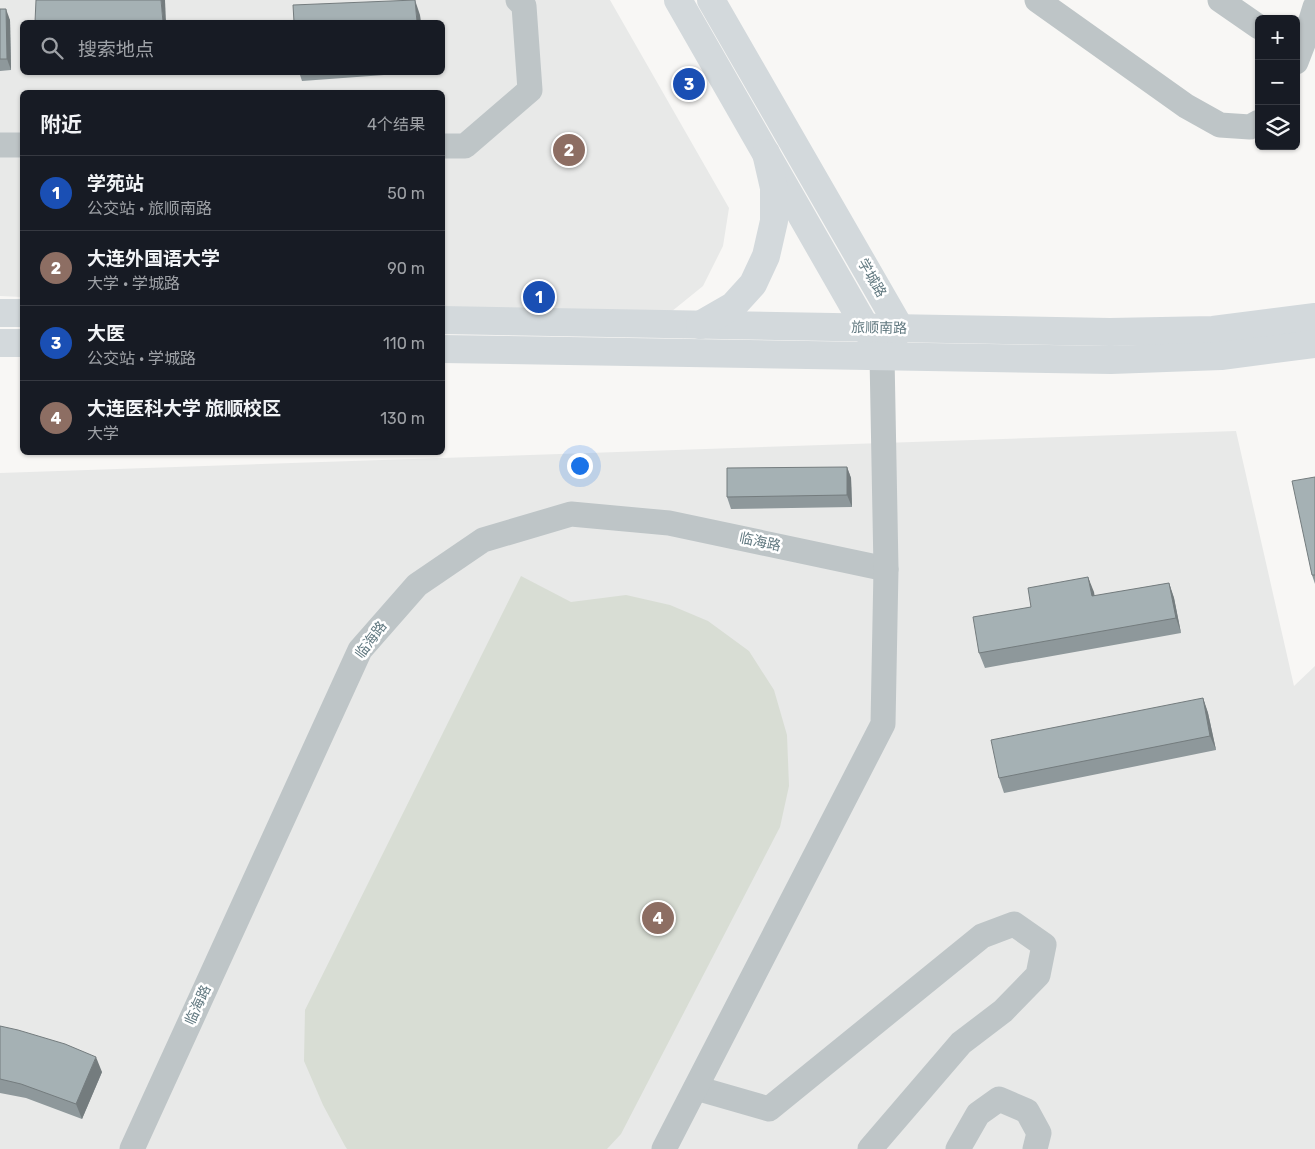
<!DOCTYPE html>
<html lang="zh">
<meta charset="utf-8">
<style>
:root{--surface:#171b24;--page:#20242c;--text:#f1f3f6;--muted:#9ea1a6;--line:#363941;--accent:#ea580c}
body{margin:0;font-family:Rubik,"Noto Sans SC",sans-serif;background:var(--page);color:var(--text)}
.controls{position:absolute;right:15px;top:15px;display:grid;overflow:hidden;border-radius:8px;box-shadow:0 1px 4px #0004}
.controls button{width:45px;height:45px;display:grid;place-items:center;padding:0;border:0;border-bottom:1px solid var(--line);background:var(--surface);color:var(--text);font:25px sans-serif}
.you{position:absolute;left:579px;top:465px;width:18px;height:18px;margin:-12px;border:4px solid #fff;border-radius:50%;background:#1a73e8;box-shadow:0 0 0 8px #1a73e833}
.badge{display:grid;place-items:center;width:32px;height:32px;border-radius:50%;background:var(--accent);color:#fff;font-size:16px;font-weight:700}
.pin{position:absolute;translate:-50% -50%;border:2px solid #fff;box-shadow:0 1px 5px #0006}
.list{margin:0;padding:0;list-style:none}
h2{display:flex;justify-content:space-between;align-items:center;height:65px;margin:0;padding:0 20px;font-size:21px}
h2 small{font-size:16px;font-weight:400;color:var(--muted)}
.list li{display:grid;grid-template-columns:32px 1fr auto;gap:15px;align-items:center;box-sizing:border-box;height:75px;padding:0 20px;border-top:1px solid var(--line)}
.list b{display:block;font-size:19px;white-space:nowrap}
.list p{margin:0;font-size:16px;white-space:nowrap;color:var(--muted)}
.list em{font-size:16px;font-style:normal;color:var(--muted)}
.icon{flex:none;width:28px;height:28px;fill:none;stroke:currentColor;stroke-width:2;stroke-linecap:round;stroke-linejoin:round}
.map{position:relative;flex:none;width:1315px;height:1149px;overflow:hidden}
.search{position:absolute;background:var(--surface);box-shadow:0 1px 4px #0004;left:20px;top:20px;width:425px;height:55px;display:flex;align-items:center;gap:12px;box-sizing:border-box;padding:0 18px;border-radius:8px;color:var(--muted);font-size:19px}
.panel{position:absolute;background:var(--surface);box-shadow:0 1px 4px #0004;left:20px;top:90px;width:425px;height:365px;border-radius:8px}
.map>svg:first-child{display:block}
.built{fill:#e8e9e8;fill-rule:evenodd}
.green{fill:#d8ddd4}
.lines{fill:none;stroke-linecap:round;stroke-linejoin:round}
.minor{stroke:#bec5c7;stroke-width:25}
.secondary{stroke:#d3d9dc;stroke-width:28}
.trunk{stroke:#d3d9dc;stroke-width:28}
.wall{fill:#8e989b}
.shaded-wall{fill:#747c7e}
.building{fill:#a5b1b4;stroke:#747c7e}
.labels{text-anchor:middle;dominant-baseline:central;stroke-width:5;stroke-linejoin:round;paint-order:stroke}
.street-label{font-size:14px;fill:#627980;stroke:#fff}
</style>
<div class="map">
<svg width="1315" height="1149" viewBox="0 0 1315 1149">
<rect width="100%" height="100%" fill="#f8f7f5"/>
<g class="built">
<path d="M0 0H610L729 208 723 246 703 286 666 316 443 309 442 92H22V297L0 296ZM22 22H442V72H22Z"/>
<polygon points="1236,431 1294,686 1315,666 1315,1149 0,1149 0,473"/>
</g>
<polygon class="green" points="521,576 571,602 626,595 670,605 708,621 749,651 774,690 787,735 789,786 780,827 621,1134 607,1149 347,1149 345,1146 323,1105 304,1061 305,1010"/>
<g class="lines">
<g class="minor">
<polyline points="1037,0 1186,106 1220,125 1250,127 1259,122"/>
<polyline points="1220,0 1259,27"/>
<polyline points="1296,62 1306,36 1315,7"/>
<polyline points="0,145 22,145"/>
<polyline points="442,146 465,146 530,90 524,6 518,0"/>
<polyline points="696,1088 769,1109 982,936 1014,924 1044,945 1038,975 1003,1011 961,1043 870,1149"/>
<polyline points="132,1149 360,650 417,585 483,540 571,514 669,523 886,569"/>
<polyline points="664,1149 883,724 886,569 882,356"/>
<polyline points="958,1149 978,1114 999,1099 1027,1111 1039,1133 1035,1149"/>
</g>
<polyline class="secondary" points="678,0 882,356 900,328 711,0"/>
<g class="trunk">
<polyline points="0,313 22,313"/>
<polyline points="442,320 1110,332 1213,330 1315,317"/>
<polyline points="700,325 733,306 753,284 766,256 774,221 774,188 766,153"/>
<polyline points="0,343 22,343"/>
<polyline points="442,349 1111,360 1221,356 1315,344"/>
</g>
</g>
<g class="wall">
<polygon points="0,9 10,20 11,70 0,71"/>
<polygon points="299,72 425,72 302,81"/>
<polygon points="847,467 851,478 852,507 731,509 727,497"/>
<polygon points="1315,477 1315,584 1312,575"/>
<polygon points="1088,577 1094,596 1169,583 1174,598 1181,633 985,668 979,653 1031,607"/>
<polygon points="1203,698 1208,713 1216,750 1004,793 999,778"/>
<polygon points="0,1026 102,1072 82,1119 26,1098 0,1093"/>
</g>
<g class="shaded-wall">
<polygon points="161,0 165,0 166,22 163,22"/>
<polygon points="415,0 420,15 421,22 417,22"/>
<polygon points="6,9 10,20 11,70 7,59"/>
<polygon points="847,467 851,478 852,507 847,495"/>
<polygon points="1088,577 1094,592 1097,611 1092,596"/>
<polygon points="1169,583 1174,598 1181,633 1176,618"/>
<polygon points="1203,698 1208,713 1216,750 1210,736"/>
<polygon points="96,1057 102,1072 82,1119 76,1104"/>
</g>
<g class="building">
<polygon points="36,0 161,0 163,22 35,22"/>
<polygon points="415,0 417,22 294,22 293,5"/>
<polygon points="0,9 6,9 7,59 0,59"/>
<polygon points="847,467 847,495 727,497 727,468"/>
<polygon points="1315,477 1315,575 1312,575 1292,481"/>
<polygon points="1088,577 1092,596 1169,583 1176,618 979,653 973,617 1031,607 1028,588"/>
<polygon points="1203,698 1210,736 999,778 991,740"/>
<polygon points="0,1026 18,1030 65,1044 96,1057 76,1104 21,1084 0,1079"/>
</g>
<g class="labels">
<g class="street-label">
<text transform="translate(872 278) rotate(60)">学城路</text>
<text transform="translate(879 328) rotate(1)">旅顺南路</text>
<text transform="translate(760 542) rotate(12)">临海路</text>
<text transform="translate(371 640) rotate(-53)">临海路</text>
<text transform="translate(198 1005) rotate(-65)">临海路</text>
</g>
</g>
</svg>
<div class="controls">
<button>+</button>
<button>−</button>
<button><svg class="icon" aria-label="layers" viewBox="0 0 24 24"><path d="M12 4l9 5-9 5-9-5zM3 14l9 5 9-5"/></svg></button>
</div>
<div class="you"></div>
<div class="pin badge" style="left:539px;top:297px;background:#1a4fb4">1</div>
<div class="pin badge" style="left:569px;top:150px;background:#8d6e63">2</div>
<div class="pin badge" style="left:689px;top:84px;background:#1a4fb4">3</div>
<div class="pin badge" style="left:658px;top:918px;background:#8d6e63">4</div>
<div class="search"><svg class="icon" aria-label="search" viewBox="0 0 24 24"><circle cx="10" cy="10" r="6"/><path d="M15 15l6 6"/></svg>搜索地点</div>
<section class="panel">
<h2>附近<small>4个结果</small></h2>
<ul class="list">
<li><span class="badge" style="background:#1a4fb4">1</span><div><b>学苑站</b><p>公交站 · 旅顺南路</p></div><em>50 m</em></li>
<li><span class="badge" style="background:#8d6e63">2</span><div><b>大连外国语大学</b><p>大学 · 学城路</p></div><em>90 m</em></li>
<li><span class="badge" style="background:#1a4fb4">3</span><div><b>大医</b><p>公交站 · 学城路</p></div><em>110 m</em></li>
<li><span class="badge" style="background:#8d6e63">4</span><div><b>大连医科大学 旅顺校区</b><p>大学</p></div><em>130 m</em></li>
</ul>
</section>
</div>
